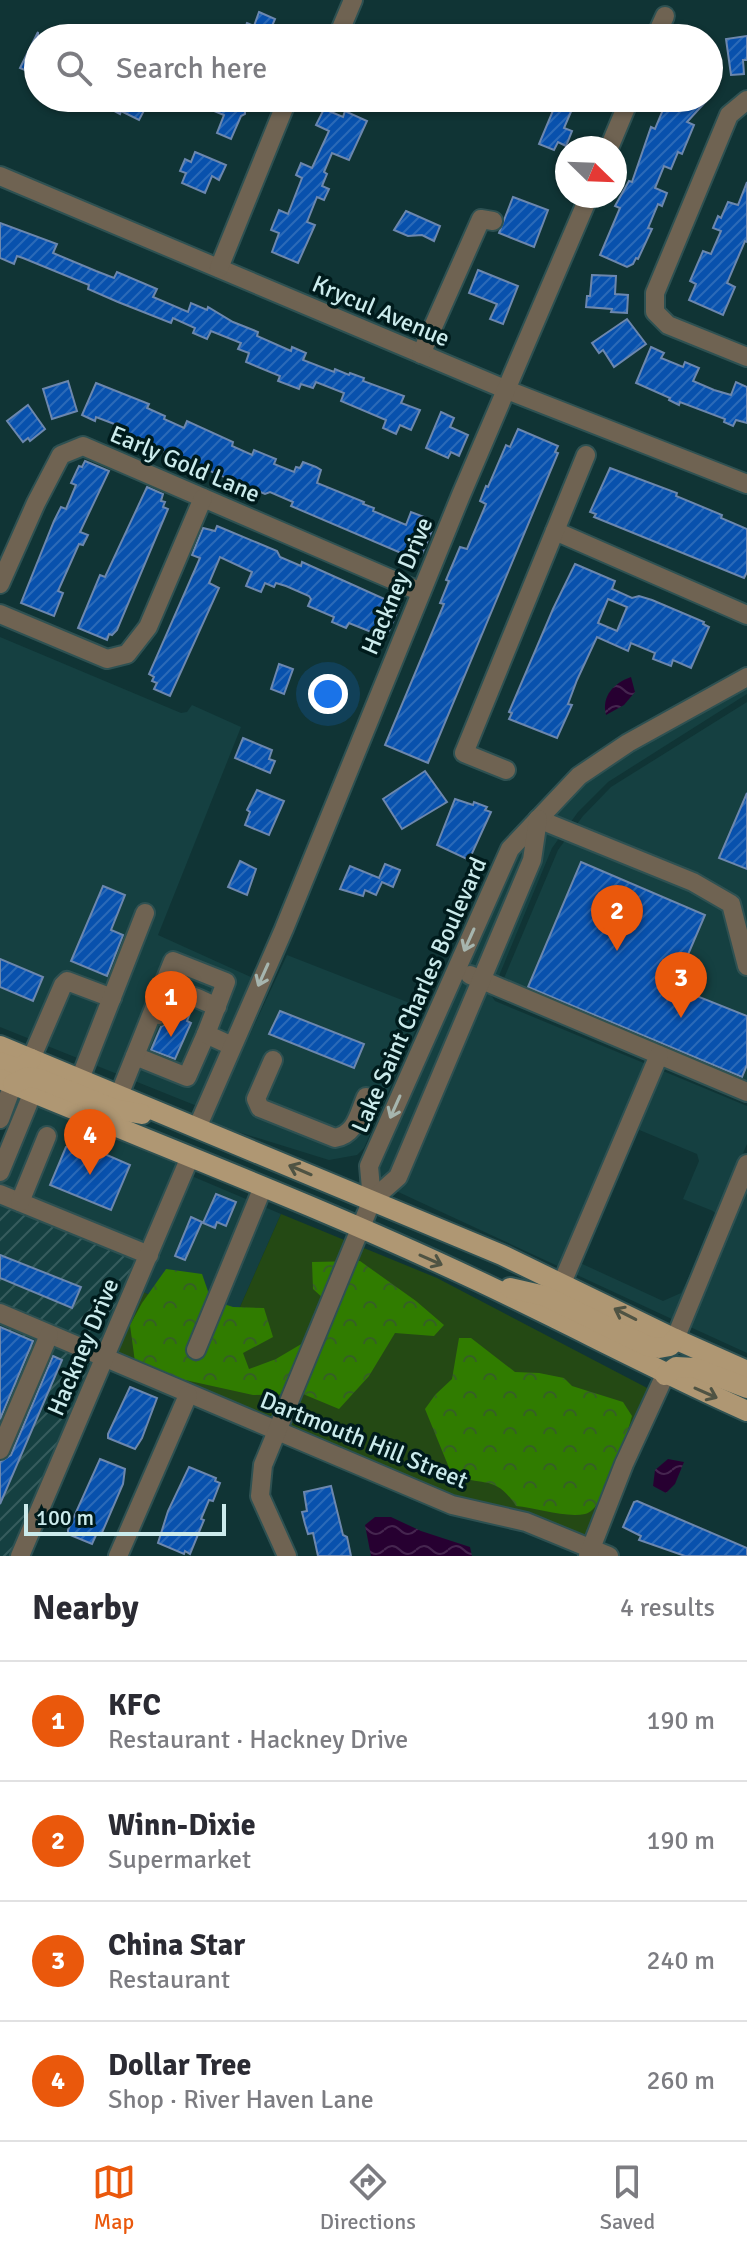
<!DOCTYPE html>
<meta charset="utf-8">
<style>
:root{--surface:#fff;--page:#f2f2f3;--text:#2b2b33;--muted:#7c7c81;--line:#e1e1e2;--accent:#ea580c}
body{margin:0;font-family:Signika,sans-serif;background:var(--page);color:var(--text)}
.compass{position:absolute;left:555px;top:136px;width:72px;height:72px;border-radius:50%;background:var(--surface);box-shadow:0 2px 6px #0004;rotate:113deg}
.scale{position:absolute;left:24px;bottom:20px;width:202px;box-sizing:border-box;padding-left:8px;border:4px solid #cbebec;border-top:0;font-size:22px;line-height:28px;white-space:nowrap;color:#cbebec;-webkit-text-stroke:6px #001b1c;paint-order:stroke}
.you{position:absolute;left:328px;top:694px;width:28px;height:28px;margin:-20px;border:6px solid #fff;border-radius:50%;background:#1a73e8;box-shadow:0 0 0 12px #1a73e833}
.badge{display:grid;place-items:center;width:52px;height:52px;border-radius:50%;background:var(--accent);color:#fff;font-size:26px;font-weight:700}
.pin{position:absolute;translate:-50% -66px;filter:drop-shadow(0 2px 4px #0008)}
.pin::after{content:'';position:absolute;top:42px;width:28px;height:24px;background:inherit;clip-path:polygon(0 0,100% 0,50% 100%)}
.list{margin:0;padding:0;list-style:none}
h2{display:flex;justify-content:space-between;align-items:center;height:104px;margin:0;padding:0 32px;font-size:34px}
h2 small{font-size:26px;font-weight:400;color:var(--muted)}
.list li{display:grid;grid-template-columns:52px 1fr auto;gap:24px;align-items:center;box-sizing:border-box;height:120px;padding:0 32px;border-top:2px solid var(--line)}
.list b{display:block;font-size:30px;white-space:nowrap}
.list p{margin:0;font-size:26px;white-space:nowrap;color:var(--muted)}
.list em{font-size:26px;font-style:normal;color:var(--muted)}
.icon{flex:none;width:44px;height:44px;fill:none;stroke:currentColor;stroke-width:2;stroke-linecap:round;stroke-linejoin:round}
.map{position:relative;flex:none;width:747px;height:1556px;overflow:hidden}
.search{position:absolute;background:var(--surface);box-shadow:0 2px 6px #0004;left:24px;right:24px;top:24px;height:88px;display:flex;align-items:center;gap:20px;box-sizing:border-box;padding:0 28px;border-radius:44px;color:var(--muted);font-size:30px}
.sheet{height:584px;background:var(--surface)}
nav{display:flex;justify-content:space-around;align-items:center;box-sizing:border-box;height:112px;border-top:2px solid var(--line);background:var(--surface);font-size:22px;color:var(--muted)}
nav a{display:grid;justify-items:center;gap:4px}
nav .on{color:var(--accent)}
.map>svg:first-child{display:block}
.built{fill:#154041}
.industrial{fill:url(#industrial-furrows)}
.green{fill:#244914}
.forest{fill:url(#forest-crowns)}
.water{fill:url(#water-waves)}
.building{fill:url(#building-hatch);stroke:#6c87ae;stroke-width:2;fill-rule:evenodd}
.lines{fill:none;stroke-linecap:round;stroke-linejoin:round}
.minor-casing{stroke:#2e5152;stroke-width:22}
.major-casing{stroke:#2e5152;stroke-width:24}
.minor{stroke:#6f6352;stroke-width:18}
.major{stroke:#af9773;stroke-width:20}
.oneway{stroke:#a6b5ae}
.oneway2{stroke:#4f5343}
.labels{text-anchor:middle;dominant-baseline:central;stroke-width:7;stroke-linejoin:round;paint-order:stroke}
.street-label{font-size:24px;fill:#cbebec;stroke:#001b1c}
</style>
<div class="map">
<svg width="747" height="1556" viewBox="0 0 747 1556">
<defs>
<pattern id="industrial-furrows" width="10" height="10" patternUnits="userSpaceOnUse" patternTransform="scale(2)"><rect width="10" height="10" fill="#154041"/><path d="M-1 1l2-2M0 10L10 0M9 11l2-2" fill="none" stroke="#365c5d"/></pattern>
<pattern id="forest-crowns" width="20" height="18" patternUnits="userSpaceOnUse" patternTransform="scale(2)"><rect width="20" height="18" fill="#307c00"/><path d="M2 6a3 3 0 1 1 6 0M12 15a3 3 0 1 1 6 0" fill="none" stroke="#366124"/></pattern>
<pattern id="water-waves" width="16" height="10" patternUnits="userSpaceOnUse" patternTransform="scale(2)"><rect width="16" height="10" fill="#270031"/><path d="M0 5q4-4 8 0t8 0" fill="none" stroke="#45254f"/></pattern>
<pattern id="building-hatch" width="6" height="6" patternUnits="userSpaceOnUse" patternTransform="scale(2)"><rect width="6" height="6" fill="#0851ad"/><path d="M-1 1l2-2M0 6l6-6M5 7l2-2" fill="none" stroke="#2b6ab8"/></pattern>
</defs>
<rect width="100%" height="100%" fill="#103435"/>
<g class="built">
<polygon points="0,637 181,713 187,712 192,705 241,727 158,935 253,978 197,1106 0,1027"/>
<polygon points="747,685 747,694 608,782 578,812 552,848 491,995 495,1001 747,1106 747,1144 717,1215 713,1211 683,1199 699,1161 697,1154 637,1129 578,1262 663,1301 681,1293 705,1244 674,1320 394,1190 403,1186 409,1177 407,1175 539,869 545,823 585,782 633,749"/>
<polygon points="747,702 747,1100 497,995 558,850 583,816 611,787"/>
<polygon points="527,843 525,858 392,1172 379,1183 377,1168 517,854"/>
<polygon points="287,955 425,1009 364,1148 357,1155 329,1160 219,1126 210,1120"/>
<polygon points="33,1092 190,1157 149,1255 0,1194 0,1172"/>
<polygon points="187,1174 281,1214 232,1325 137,1290"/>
<polygon points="747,1185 747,1353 688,1326"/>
</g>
<polygon class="industrial" points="0,1200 139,1257 12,1556 0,1556"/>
<polygon class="green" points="281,1214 437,1278 651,1390 589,1536 503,1510 427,1492 106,1358 137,1290 232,1325"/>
<g class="forest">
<polygon points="360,1261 416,1301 444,1325 434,1336 395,1333 369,1376 339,1409 303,1394 253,1395 167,1376 135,1362 130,1325 142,1303 166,1269 202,1274 211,1300 233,1307 264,1308 273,1337 243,1353 249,1369 276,1359 330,1327 335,1309 313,1289 312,1262"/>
<path d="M459 1338H471L515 1372 539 1373 564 1378 572 1386 623 1402 632 1416C626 1437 606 1510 585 1514 566 1518 536 1508 516 1506 495 1474 484 1487 452 1475L425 1409 435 1395 452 1379Z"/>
</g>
<g class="water">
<path d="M631 677 635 692 624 705 606 715C601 696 614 683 631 677Z"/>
<polygon points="668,1459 684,1462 675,1484 666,1493 653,1486 655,1470"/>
<polygon points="375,1517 391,1517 421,1531 470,1547 472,1556 371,1556 365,1525"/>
</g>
<g class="building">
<polygon points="259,12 275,19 267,38 241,38 247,23 254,26"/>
<polygon points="38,32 38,66 34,74 20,68"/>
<polygon points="747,36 747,60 743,60 744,74 731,75 726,39"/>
<polygon points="90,98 139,98 148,103 139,120 121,111 120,114"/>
<polygon points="220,98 240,98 238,103 245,105 245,114 241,116 231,139 217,133 224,115 214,111"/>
<polygon points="675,98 709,98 687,122 694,125 682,154 678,152 671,169 664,166 655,188 667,193 662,206 658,204 648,228 652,229 638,259 636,258 633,264 627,267 600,255 620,208 615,206 629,181 632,182 651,127 655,129 667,100 673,103"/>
<polygon points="557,101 573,107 564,128 572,131 566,146 558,142 554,150 539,144"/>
<polygon points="324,109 343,117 345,111 367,121 349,160 332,153 324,172 327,174 322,186 329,189 324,200 317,197 307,222 315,225 298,263 272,252 279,233 271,230 279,210 288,214 302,178 296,175 301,163 312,168 329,131 316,125"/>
<polygon points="195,152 226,165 219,180 212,176 205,193 182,183 186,173 180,171 185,159 191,162"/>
<polygon points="747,182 747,242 745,241 727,283 735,287 723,315 689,300 696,284 690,281 703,251 711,254 721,231 713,228 718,216 721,218 728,202 738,205"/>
<polygon points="513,197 548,210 534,247 499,233"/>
<polygon points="406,211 440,226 434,241 422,235 408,236 394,230"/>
<polygon points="0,223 57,244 53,253 96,271 114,278 117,272 157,289 153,297 188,312 191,303 207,310 208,307 233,322 258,332 257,336 291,351 292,347 306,353 303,360 334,372 335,369 349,375 350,373 364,378 363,381 404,396 401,403 420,410 411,430 400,425 396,434 383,428 386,420 341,401 344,393 316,382 313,388 301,384 299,389 278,381 280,376 246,362 249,353 238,349 241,343 211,331 207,339 193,333 195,328 173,318 171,323 118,302 88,289 89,285 23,258 17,256 14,264 0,258"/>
<polygon points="478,270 518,286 503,324 490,319 497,304 469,293"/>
<polygon points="592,275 616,276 615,294 628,295 627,313 611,312 612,309 586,307 587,296 590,296"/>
<polygon points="627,319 646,344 614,367 603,350 599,353 592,343"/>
<polygon points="651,347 664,353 661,358 683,367 685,362 699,368 693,381 714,390 731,395 736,382 747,387 747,423 736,420 733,426 724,422 725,419 680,402 679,405 669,400 670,398 636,383"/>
<polygon points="68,381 77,411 52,419 43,389"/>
<polygon points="96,383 149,404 147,408 165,416 164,419 184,428 187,421 233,442 232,446 252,455 254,450 276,459 274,464 294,472 296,467 300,468 303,462 316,467 321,470 317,483 364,502 363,504 374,508 373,511 406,525 411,512 427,518 425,524 433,528 422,554 411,550 408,556 291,506 293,502 270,492 265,494 121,434 123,429 117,425 96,417 95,421 82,415"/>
<polygon points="28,405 45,429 30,441 28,438 23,442 7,421"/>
<polygon points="441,412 454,418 450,427 468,435 459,456 451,452 448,458 426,448"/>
<polygon points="518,429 558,446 555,452 558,453 428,763 385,745 444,604 440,603 449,581 446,580 460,547 467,549 486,504 480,501 486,486 488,487 506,445 510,447"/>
<polygon points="85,461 109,471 80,532 88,535 83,545 79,544 58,591 63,593 54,616 21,603 54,521 61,507 66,509 76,485 71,483 79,466 82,467"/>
<polygon points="610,468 677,493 676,496 722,515 721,518 747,529 747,572 744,578 594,517 596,514 590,512"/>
<polygon points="147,487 163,494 161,501 165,502 163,507 168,509 117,630 112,635 109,634 107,640 78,628 100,575 105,577"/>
<polygon points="217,526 277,551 280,557 301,566 302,562 400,606 386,638 349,623 346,628 332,622 334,617 308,606 311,599 309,596 286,586 276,583 274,587 265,583 261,592 246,586 252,572 220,557 209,583 219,588 170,696 154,689 157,683 152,681 154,677 149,674 200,558 192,555 203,528 215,531"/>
<path d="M575 564 615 581 612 589 632 598 639 596 652 600 704 622 703 624 709 627 691 668 673 660 671 666 653 659 655 653 631 643 628 651 597 637 577 680 568 704 572 705 557 738 509 719 512 713 509 712 553 609ZM608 599 627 607 617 631 598 623Z"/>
<polygon points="279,664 293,669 284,694 271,689"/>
<polygon points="243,738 272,750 269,759 275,761 270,773 235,758"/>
<polygon points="425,771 447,802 402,829 383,799"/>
<polygon points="257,790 284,801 269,835 245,825 250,812 247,810"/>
<polygon points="747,793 747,869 719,858"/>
<polygon points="455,799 473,805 474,802 487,807 485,810 491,812 469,860 437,845"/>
<polygon points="240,861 256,869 247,895 228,887"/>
<polygon points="581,862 705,915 674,987 747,1016 747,1065 742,1077 528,987"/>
<polygon points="385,864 400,870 393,887 382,882 376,895 365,890 363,896 340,889 350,866 379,878"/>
<polygon points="103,886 125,895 111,930 123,935 107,976 71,961"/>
<polygon points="0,959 43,977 33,1001 0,987"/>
<polygon points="178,1008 190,1013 187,1021 191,1023 175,1059 151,1050 161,1027 169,1021"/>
<polygon points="280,1011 364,1044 354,1068 269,1034"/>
<polygon points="77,1142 130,1165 111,1210 50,1185 66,1147"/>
<polygon points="216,1194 236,1202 226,1226 217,1222 215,1228 203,1223"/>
<polygon points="191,1217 202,1222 185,1260 175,1256"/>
<polygon points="0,1255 81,1287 72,1308 0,1278"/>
<polygon points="0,1327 33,1341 0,1419"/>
<polygon points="53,1356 62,1360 0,1504 0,1462 11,1455"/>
<polygon points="130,1387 157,1398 142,1438 135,1449 108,1438 108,1434"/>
<polygon points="100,1459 125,1469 123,1484 101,1535 97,1533 92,1544 68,1534 68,1530"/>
<polygon points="189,1467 216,1478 215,1481 220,1483 213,1501 209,1500 201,1519 204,1520 190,1554 185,1551 184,1554 158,1543 168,1511"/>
<polygon points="331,1486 343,1535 347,1537 351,1556 318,1556 313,1533 308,1534 305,1524 302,1512 307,1511 304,1492"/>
<polygon points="637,1501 747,1548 747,1556 685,1556 639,1540 641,1536 623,1527 634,1502"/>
</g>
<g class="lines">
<g class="minor-casing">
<g id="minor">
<polyline points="337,38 353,0"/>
<polyline points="655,38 665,16"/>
<polyline points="747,100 729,115 655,293 655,312 668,325 747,357"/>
<polyline points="609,148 630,98"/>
<polyline points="0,176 507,390 747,484"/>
<polyline points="219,268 288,98"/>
<polyline points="421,354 481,219 493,221"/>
<polyline points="555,531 747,615"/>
<polyline points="0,584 36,503 61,455 83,446 421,592"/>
<polyline points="0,614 107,659 127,654 148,627 203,498"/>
<polyline points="506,770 464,753 586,455"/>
<polyline points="538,819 693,882 731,904 747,966"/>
<polyline points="470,975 747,1092"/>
<path d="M159 1015C173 982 192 996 217 1007"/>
<polyline points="135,1056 187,1077 206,1034"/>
<polyline points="31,1059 63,985 67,981 112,998"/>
<path d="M273 1060 256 1099 260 1108 335 1138C356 1134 358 1115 366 1097"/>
<polyline points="80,1079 145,913"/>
<polyline points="114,1108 173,961 226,982 206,1034 232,1046"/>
<polyline points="0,1119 13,1084"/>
<polyline points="197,1128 284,929 461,495 589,196"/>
<polyline points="0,1172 33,1092"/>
<polyline points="0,1194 149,1255"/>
<polyline points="372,1200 369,1166 510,849 579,776 628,743 747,677"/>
<polyline points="20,1202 47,1136"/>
<polyline points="562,1283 659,1055"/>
<polyline points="0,1313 452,1505 526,1522 609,1556"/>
<polyline points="675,1339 747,1164"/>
<polyline points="196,1350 263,1187"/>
<polyline points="0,1450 49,1335"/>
<polyline points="20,1556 190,1157"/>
<polyline points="118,1556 188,1395"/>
<polyline points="287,1556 260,1496 263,1465 372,1200 398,1177 532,860 538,819"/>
<polyline points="588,1556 624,1464 665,1375"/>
</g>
</g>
<g class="major-casing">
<g id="major">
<polyline points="0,1046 502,1255 675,1339 747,1371"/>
<path d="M0 1062C14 1068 21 1071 31 1059"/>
<path d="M0 1079C158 1145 319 1206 474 1279 566 1322 655 1370 747 1411"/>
<polyline points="13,1084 28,1077 40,1079 114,1109 142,1114"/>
<polyline points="510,1288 545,1296 647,1346 659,1348 670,1346 675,1339"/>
<polyline points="665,1375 676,1367 695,1368 747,1388"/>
</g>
</g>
<use href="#minor" class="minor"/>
<use href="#major" class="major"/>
</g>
<defs><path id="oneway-shaft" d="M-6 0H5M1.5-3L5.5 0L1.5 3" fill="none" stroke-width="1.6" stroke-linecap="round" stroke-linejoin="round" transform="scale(2)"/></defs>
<g class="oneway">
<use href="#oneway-shaft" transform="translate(469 940) rotate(114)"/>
<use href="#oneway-shaft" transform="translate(263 975) rotate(114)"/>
<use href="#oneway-shaft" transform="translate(395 1107) rotate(114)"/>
</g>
<g class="oneway2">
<use href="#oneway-shaft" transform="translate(300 1170) rotate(-157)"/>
<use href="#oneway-shaft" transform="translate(431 1260) rotate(24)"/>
<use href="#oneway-shaft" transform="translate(625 1314) rotate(-153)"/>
<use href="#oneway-shaft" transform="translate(706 1393) rotate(24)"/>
</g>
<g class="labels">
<g class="street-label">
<text transform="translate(381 311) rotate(23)">Krycul Avenue</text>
<text transform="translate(185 464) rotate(23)">Early Gold Lane</text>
<text transform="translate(397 586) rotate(-67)">Hackney Drive</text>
<text transform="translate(419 995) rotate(-66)">Lake Saint Charles Boulevard</text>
<text transform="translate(83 1347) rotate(-67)">Hackney Drive</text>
<text transform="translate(364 1440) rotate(22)">Dartmouth Hill Street</text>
</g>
</g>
</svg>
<svg class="compass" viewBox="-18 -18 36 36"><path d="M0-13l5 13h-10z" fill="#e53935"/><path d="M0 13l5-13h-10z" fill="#7c7c81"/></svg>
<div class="scale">100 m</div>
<div class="you"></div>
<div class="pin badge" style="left:171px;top:1037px">1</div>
<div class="pin badge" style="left:617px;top:951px">2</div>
<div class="pin badge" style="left:681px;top:1018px">3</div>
<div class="pin badge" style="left:90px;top:1175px">4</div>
<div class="search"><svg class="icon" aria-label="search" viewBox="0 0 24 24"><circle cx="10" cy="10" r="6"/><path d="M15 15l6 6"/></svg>Search here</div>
</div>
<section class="sheet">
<h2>Nearby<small>4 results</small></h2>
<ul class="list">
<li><span class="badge">1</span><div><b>KFC</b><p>Restaurant · Hackney Drive</p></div><em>190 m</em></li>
<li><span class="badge">2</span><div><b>Winn-Dixie</b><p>Supermarket</p></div><em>190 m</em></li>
<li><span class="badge">3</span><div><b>China Star</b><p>Restaurant</p></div><em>240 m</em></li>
<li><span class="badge">4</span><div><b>Dollar Tree</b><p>Shop · River Haven Lane</p></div><em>260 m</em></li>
</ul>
</section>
<nav>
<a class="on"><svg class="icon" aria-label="map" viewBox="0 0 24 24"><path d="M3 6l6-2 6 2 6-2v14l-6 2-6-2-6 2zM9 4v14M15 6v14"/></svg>Map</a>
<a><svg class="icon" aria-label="directions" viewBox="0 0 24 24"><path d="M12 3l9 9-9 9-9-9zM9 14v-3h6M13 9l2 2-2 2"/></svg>Directions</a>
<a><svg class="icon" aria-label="saved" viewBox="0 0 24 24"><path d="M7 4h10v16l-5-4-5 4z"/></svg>Saved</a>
</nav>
